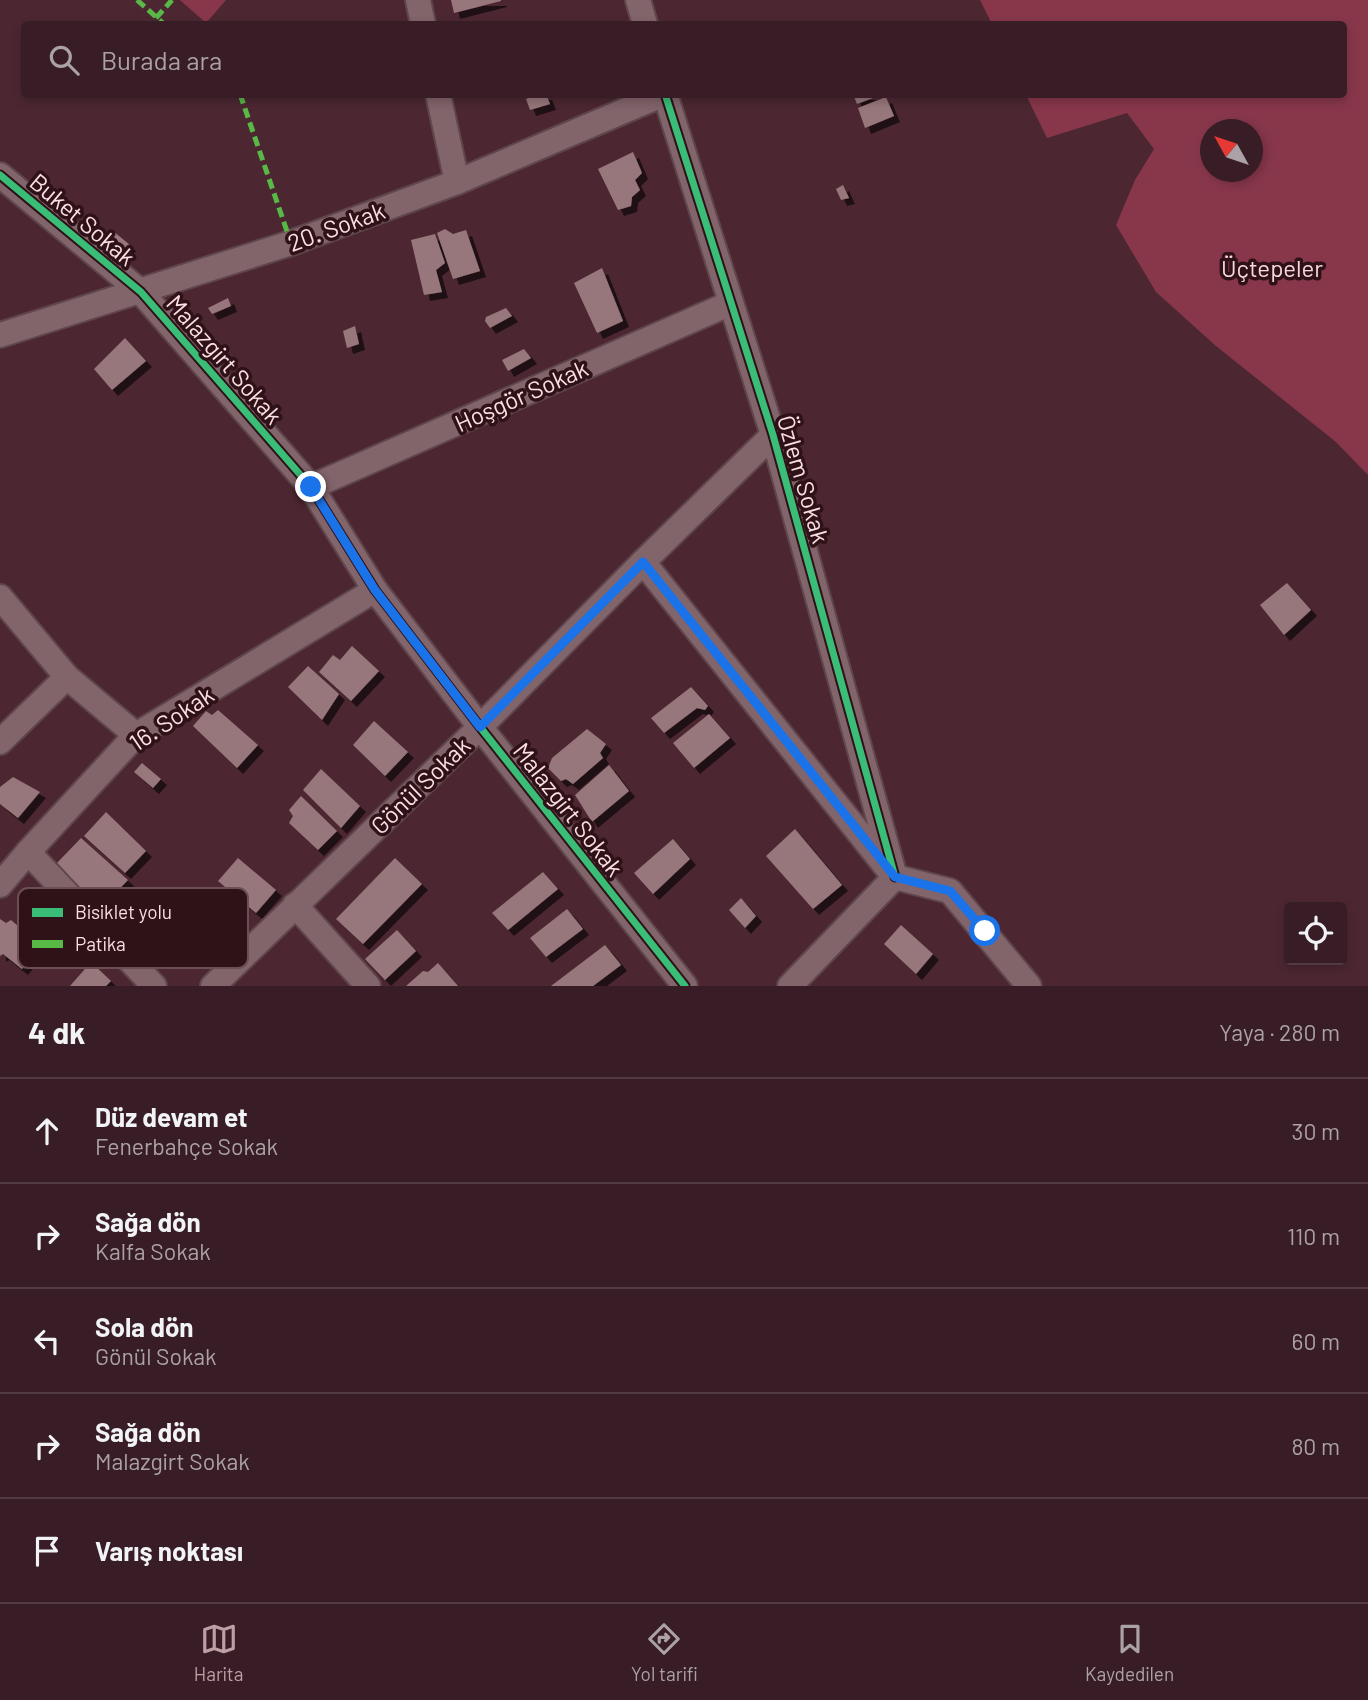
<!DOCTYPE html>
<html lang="tr">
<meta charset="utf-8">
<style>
:root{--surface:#391d26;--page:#442a32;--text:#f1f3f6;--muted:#aba2a7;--line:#533b43;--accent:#bd9fa5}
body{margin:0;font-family:Barlow,sans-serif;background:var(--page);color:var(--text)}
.controls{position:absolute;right:21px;bottom:21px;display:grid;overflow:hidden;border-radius:7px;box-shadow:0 4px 10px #0003}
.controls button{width:63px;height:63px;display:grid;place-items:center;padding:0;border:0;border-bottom:2px solid var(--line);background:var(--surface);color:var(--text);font:35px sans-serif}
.compass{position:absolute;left:1200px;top:119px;width:63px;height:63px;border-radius:50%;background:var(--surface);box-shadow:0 4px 10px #0003;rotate:310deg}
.stop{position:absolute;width:21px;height:21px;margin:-16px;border:5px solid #1a73e8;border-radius:50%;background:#fff}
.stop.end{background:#1a73e8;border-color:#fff;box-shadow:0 2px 7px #0008}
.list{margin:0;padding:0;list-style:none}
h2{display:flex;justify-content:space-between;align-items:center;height:91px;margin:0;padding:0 28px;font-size:30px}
h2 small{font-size:23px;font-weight:400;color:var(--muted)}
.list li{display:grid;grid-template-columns:46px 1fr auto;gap:21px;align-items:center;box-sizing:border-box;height:105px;padding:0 28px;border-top:2px solid var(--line)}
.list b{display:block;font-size:26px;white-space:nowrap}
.list p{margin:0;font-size:23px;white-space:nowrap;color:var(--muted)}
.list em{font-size:23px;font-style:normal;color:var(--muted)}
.icon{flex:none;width:38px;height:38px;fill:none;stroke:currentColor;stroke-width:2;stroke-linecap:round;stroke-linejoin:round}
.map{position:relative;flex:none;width:1368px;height:986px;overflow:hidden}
.search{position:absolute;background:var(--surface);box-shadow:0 4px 10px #0003;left:21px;right:21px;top:21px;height:77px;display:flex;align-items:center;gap:18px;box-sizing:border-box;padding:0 24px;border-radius:7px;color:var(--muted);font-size:26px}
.sheet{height:616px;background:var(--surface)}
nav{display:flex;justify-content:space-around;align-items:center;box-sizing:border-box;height:98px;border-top:2px solid var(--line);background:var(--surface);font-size:19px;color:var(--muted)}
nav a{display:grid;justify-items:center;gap:4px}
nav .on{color:var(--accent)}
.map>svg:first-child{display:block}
.green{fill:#88374b;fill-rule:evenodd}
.building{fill:#97777b;filter:url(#shadow)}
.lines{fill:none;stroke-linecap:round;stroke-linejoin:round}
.minor-casing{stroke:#5f454c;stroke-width:28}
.minor{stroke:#82646b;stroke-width:24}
.quiet{stroke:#58b947;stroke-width:5;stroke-dasharray:10 5;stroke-linecap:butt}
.cycleway-casing{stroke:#2f1118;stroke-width:11}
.cycleway{stroke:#3abd76;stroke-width:7}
.route{stroke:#1a73e8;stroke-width:9}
.labels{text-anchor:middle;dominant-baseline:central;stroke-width:7;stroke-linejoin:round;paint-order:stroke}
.street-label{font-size:24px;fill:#fadfe3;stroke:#2f1118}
.park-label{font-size:24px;fill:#f9d7dc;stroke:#2f1118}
.key{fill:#2f1118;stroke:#6c4f55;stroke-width:2}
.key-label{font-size:19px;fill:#fadfe3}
</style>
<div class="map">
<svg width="1368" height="986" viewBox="0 0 1368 986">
<defs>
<filter id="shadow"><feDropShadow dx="6" dy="6" stdDeviation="0" flood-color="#0009"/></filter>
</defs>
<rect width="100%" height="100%" fill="#4c2732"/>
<g class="green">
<polygon points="180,0 226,0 206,23"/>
<path d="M980 0H1368V475L1336 442 1216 346 1156 292 1116 225 1135 180 1154 149 1127 113 1047 138 1026 95 1344 94V24H992ZM1210 130H1252V172H1210Z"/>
</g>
<g class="building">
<polygon points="451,0 501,0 501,1 454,13"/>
<polygon points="539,94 546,94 550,104 530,110 526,99"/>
<polygon points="853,94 881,94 881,95 857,104"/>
<polygon points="886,97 894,116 865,128 858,108"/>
<polygon points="633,152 642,173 635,180 640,190 632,197 631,206 618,210 598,169"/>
<polygon points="843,185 849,198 841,200 836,189"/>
<polygon points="445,229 453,234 466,230 480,271 453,279 437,233"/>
<polygon points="113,231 130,245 122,254 106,240"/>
<polygon points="435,234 445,263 436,270 442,292 424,295 411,240"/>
<polygon points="602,268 623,321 597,333 574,283"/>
<polygon points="228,298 231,306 212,314 208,308"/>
<polygon points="506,308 512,316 490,328 485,321 486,317"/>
<polygon points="355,326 359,344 347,348 343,331"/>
<polygon points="125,338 146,361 112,390 94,369"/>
<polygon points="524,349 531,358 508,371 502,360"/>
<polygon points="1287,583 1311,610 1284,635 1260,605"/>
<polygon points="352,646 379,671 351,701 319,672 333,655 340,660"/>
<polygon points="308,666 339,694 322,720 288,687"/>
<polygon points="691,687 708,706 705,710 697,708 664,733 651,718"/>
<polygon points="218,710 258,745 237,768 193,726 206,711 212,715"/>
<polygon points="709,714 730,738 694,768 673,743"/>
<polygon points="374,721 408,752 385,776 353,745"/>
<polygon points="587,729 606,744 600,753 603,758 573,784 566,779 561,781 548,768 552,758"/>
<polygon points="142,763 161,779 153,788 134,772"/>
<polygon points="609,765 629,791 592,822 575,795"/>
<polygon points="321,769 360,806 341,828 303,790"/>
<polygon points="13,777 40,792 18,818 0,804 0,787"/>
<polygon points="301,796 337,831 318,850 289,823 293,816 289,810"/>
<polygon points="106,812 146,851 125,873 84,836"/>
<polygon points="795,829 842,885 813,909 766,856"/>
<polygon points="81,838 128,880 103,906 78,890 57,863"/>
<polygon points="673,839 690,859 653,894 634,873"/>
<polygon points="238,858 276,890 256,913 218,881"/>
<polygon points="395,858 422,884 363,944 336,919"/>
<polygon points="543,872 558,889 508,930 492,913"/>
<polygon points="741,898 756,916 745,928 729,910"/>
<polygon points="567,909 583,929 546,957 530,938"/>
<polygon points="0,919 6,923 11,920 25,932 21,940 35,953 22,969 3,954 0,956"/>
<polygon points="901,925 933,954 916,974 884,944"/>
<polygon points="397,930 416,951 385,980 365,959"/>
<polygon points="605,945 621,965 593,986 551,986"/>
<polygon points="91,962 111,981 106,986 70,986"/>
<polygon points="438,963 458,986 406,986 423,971 428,972"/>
</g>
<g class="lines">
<g class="minor-casing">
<g id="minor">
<polyline points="418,0 423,24"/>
<polyline points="638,0 645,24"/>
<polyline points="438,94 457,182"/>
<polyline points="665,94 773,435 895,877"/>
<polyline points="0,175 141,292 311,487 375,590 480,727 685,986"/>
<polyline points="0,335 291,243 457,182 664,94"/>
<polyline points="311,487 731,303"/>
<polyline points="643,562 888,869"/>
<polyline points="0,597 67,677 136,735"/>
<polyline points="0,742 67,677"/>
<polyline points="28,852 154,986"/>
<polyline points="895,877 950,891 1029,986"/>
<polyline points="0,885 28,852 136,735 375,590"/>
<polyline points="295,905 368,986"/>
<polyline points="213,986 480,727 643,562 773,435"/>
<polyline points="790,986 895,877"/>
</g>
</g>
<use href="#minor" class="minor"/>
<g class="quiet">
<polyline points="137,0 164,24"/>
<polyline points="156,18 172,0"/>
<polyline points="240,94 291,243"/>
</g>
<g class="cycleway-casing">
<g id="cycleway">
<polyline points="665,94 773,435 895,877"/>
<polyline points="0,175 141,292 311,487 375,590 480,727 685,986"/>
</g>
</g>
<use href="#cycleway" class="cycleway"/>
</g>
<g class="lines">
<polyline class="route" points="311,487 375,590 480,727 643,562 895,877 950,891 985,931"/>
</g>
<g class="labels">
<g class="street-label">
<text transform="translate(83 219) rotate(40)">Buket Sokak</text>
<text transform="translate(336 226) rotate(-20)">20. Sokak</text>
<text transform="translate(225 359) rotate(49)">Malazgirt Sokak</text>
<text transform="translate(521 395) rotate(-24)">Hoşgör Sokak</text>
<text transform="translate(804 479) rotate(74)">Özlem Sokak</text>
<text transform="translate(171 718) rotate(-34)">16. Sokak</text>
<text transform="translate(420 785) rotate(-44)">Gönül Sokak</text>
<text transform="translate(569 809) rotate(52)">Malazgirt Sokak</text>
</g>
<g class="park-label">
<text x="1272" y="267">Üçtepeler</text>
</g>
</g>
<rect x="18" y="888" width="230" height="80" rx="10" class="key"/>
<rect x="32" y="908" width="31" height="9" fill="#3abd76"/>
<rect x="32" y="940" width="31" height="8" fill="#58b947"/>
<g class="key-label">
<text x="75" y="919">Bisiklet yolu</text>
<text x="75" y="951">Patika</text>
</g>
</svg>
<div class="controls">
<button><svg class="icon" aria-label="locate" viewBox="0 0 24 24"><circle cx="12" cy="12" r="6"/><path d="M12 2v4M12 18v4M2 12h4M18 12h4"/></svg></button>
</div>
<svg class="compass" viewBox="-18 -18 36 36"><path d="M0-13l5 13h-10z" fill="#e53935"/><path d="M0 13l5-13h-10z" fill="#aba2a7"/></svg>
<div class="stop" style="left:985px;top:931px"></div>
<div class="stop end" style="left:311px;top:487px"></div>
<div class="search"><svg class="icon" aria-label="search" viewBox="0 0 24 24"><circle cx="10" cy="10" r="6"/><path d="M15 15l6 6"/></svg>Burada ara</div>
</div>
<section class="sheet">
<h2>4 dk<small>Yaya · 280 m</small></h2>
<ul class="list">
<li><svg class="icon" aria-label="ahead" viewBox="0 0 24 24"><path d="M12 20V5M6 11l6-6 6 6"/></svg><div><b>Düz devam et</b><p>Fenerbahçe Sokak</p></div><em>30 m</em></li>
<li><svg class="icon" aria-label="right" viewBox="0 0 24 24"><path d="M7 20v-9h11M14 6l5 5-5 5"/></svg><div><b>Sağa dön</b><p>Kalfa Sokak</p></div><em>110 m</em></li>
<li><svg class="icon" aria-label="left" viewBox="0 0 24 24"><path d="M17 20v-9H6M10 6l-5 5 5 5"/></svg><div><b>Sola dön</b><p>Gönül Sokak</p></div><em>60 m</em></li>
<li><svg class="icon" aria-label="right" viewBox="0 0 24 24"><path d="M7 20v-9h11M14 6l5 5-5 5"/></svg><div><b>Sağa dön</b><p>Malazgirt Sokak</p></div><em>80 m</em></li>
<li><svg class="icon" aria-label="arrive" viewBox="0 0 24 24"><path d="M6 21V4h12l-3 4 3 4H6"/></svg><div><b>Varış noktası</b></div></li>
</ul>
</section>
<nav>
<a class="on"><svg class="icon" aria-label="map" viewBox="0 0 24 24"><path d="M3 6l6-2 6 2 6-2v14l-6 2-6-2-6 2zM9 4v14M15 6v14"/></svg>Harita</a>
<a><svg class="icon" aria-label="directions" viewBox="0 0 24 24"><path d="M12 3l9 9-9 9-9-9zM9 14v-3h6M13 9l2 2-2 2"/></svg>Yol tarifi</a>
<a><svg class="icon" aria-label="saved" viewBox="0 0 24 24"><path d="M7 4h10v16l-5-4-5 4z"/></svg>Kaydedilen</a>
</nav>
